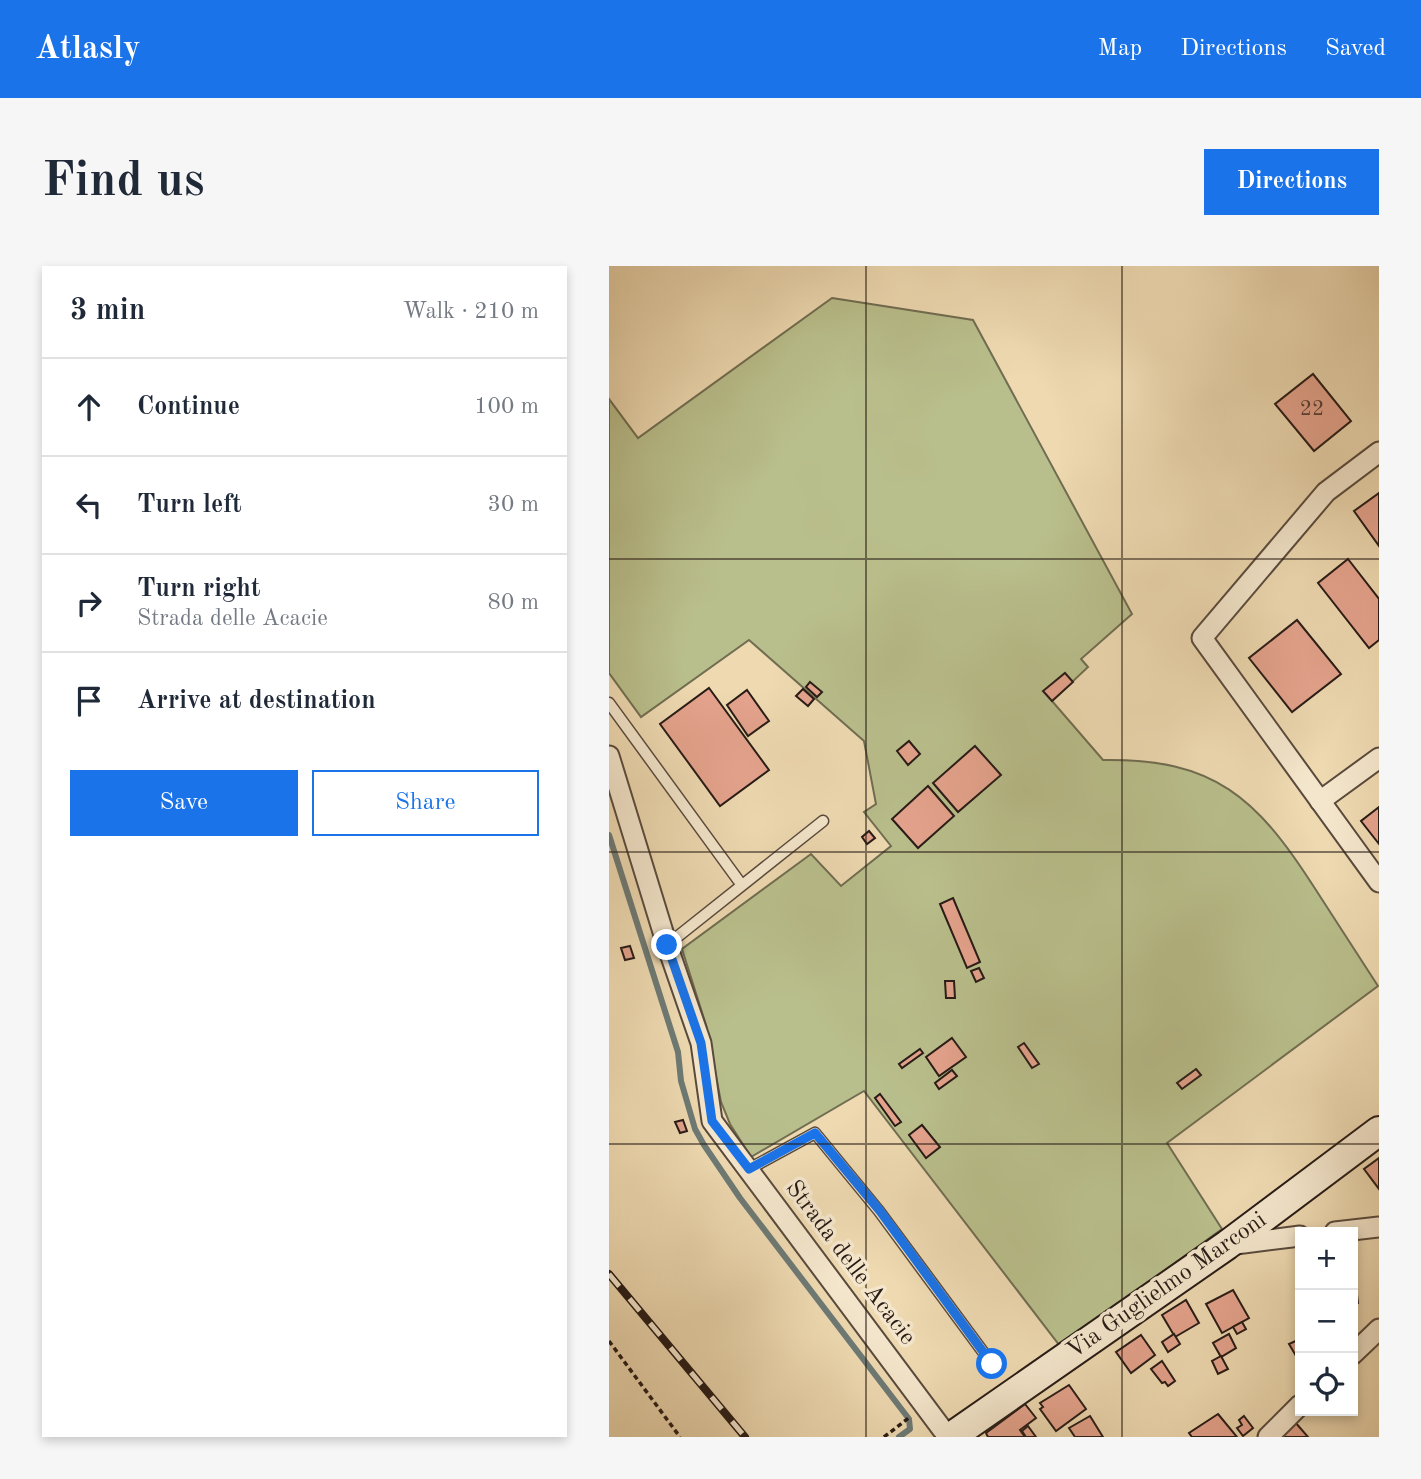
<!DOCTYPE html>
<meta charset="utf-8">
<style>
:root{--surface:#fff;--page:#f6f6f7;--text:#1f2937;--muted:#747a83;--line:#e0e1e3;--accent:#1a73e8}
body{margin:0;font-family:"Old Standard TT",serif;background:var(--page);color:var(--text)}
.controls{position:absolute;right:21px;bottom:21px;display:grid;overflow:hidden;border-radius:0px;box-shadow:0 4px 10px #0003}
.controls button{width:63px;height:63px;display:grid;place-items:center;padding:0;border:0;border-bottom:2px solid var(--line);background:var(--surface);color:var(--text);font:35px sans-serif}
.stop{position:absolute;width:21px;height:21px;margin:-16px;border:5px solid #1a73e8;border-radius:50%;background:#fff}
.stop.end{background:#1a73e8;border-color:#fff;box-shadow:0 2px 7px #0008}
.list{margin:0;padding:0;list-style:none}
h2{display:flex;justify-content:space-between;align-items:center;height:91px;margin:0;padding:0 28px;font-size:30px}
h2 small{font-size:23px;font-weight:400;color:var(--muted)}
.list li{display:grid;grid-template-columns:46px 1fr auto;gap:21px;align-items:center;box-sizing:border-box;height:98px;padding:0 28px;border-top:2px solid var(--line)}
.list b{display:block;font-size:26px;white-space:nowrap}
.list p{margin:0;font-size:23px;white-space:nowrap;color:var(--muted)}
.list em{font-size:23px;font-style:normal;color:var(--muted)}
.actions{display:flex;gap:14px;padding:21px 28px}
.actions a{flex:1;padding:16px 0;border:2px solid var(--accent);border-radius:0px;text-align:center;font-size:24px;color:var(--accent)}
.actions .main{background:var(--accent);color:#fff}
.icon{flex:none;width:38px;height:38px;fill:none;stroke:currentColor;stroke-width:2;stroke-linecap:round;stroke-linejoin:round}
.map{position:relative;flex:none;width:770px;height:1171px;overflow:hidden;border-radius:0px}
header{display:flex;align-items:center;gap:42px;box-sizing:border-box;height:98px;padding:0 35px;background:var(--accent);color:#fff}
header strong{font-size:33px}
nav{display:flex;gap:38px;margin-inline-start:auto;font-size:24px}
.intro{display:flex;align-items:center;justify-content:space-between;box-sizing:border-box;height:168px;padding:0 42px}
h1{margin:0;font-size:49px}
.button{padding:18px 32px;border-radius:0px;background:var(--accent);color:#fff;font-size:24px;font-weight:700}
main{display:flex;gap:42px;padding:0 42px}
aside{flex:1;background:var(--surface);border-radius:0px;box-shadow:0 4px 10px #0003}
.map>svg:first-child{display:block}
.green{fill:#b9bf8c;stroke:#706d51;stroke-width:2}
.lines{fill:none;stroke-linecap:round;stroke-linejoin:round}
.stream{stroke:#6d7a75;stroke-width:6}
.building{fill:#e5a38d;stroke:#271b16;stroke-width:2}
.lane-casing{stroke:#594a3d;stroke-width:13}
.street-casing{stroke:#594a3d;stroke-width:23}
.secondary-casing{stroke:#271b16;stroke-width:32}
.path{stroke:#271b16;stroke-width:3.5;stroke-dasharray:5 3.5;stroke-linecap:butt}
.lane{stroke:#f4e6cc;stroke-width:10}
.street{stroke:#f4e6cc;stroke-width:19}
.secondary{stroke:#f4e6cc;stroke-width:28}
.rail-casing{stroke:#271b16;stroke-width:8}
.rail{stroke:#f4e6cc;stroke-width:5;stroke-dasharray:16;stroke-linecap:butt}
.route{stroke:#1a73e8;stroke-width:9}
.grid{fill:none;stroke:#271b16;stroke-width:2;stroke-opacity:0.55}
.labels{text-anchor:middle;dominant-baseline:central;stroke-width:7;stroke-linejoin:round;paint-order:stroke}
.number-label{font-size:21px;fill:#563d34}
.street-label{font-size:24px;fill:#271b16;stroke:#f4e6cc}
</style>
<header>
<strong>Atlasly</strong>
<nav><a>Map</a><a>Directions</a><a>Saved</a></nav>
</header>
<div class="intro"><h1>Find us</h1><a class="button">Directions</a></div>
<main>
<aside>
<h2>3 min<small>Walk · 210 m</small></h2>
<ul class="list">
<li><svg class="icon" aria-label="ahead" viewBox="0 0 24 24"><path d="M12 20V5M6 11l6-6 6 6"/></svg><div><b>Continue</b></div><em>100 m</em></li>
<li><svg class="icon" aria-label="left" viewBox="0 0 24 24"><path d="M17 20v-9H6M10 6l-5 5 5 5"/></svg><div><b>Turn left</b></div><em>30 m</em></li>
<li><svg class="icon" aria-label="right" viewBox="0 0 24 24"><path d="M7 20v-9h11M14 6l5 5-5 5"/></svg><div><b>Turn right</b><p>Strada delle Acacie</p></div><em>80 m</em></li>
<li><svg class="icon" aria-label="arrive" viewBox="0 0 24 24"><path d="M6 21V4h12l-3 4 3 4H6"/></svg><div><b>Arrive at destination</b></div></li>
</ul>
<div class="actions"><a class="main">Save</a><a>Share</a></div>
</aside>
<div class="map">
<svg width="770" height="1171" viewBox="0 0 770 1171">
<rect width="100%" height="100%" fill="#eed9b1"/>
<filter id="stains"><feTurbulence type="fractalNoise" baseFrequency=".00286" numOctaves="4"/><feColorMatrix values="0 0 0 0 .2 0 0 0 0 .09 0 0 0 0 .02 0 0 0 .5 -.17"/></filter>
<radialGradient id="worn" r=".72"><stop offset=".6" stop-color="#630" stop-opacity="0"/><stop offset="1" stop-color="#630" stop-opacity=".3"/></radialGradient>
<path class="green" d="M223 32 364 54 523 348 472 393 479 401 443 435 494 494C605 492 648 532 705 621 726 654 748 687 769 720L558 877 613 963 451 1080 255 825 142 891 121 858 112 836 97 759 73 683 202 588 232 620 282 580 255 546 267 538 255 475 140 374 32 451 0 407V133L29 172Z"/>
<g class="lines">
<polyline class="stream" points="0,569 69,786 72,815 86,863 95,879 131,932 300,1153 301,1163 290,1171"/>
</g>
<g class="building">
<polygon points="704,108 742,155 705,185 666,138"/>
<polygon points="770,227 770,280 745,245"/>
<polygon points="739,293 770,333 770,374 760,382 709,317"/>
<polygon points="688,354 732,408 683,446 640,392"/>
<polygon points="456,407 464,416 443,435 434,425"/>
<polygon points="201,416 213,426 208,431 197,421"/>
<polygon points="100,422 160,504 111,540 51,458"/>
<polygon points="194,423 205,433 199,440 187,430"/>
<polygon points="138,424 160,455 139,470 118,439"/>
<polygon points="300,475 311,488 299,499 288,485"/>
<polygon points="366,480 392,509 349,546 324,517"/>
<polygon points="319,520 345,550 309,582 283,553"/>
<polygon points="770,541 770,578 752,555"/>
<polygon points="260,565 266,572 258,578 253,571"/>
<polygon points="344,632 371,696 358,702 331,638"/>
<polygon points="21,680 25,692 16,694 12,682"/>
<polygon points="370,702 375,712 367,716 362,705"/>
<polygon points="336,715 345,715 346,732 337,732"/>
<polygon points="343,772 357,791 330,810 317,791"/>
<polygon points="415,777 430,798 423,802 409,781"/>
<polygon points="311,783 314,787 293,802 290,798"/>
<polygon points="587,803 592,809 573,823 568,817"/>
<polygon points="343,804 348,810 330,823 326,817"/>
<polygon points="271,828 292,856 286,860 266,832"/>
<polygon points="74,854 78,865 71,867 66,856"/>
<polygon points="313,859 331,881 317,892 300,869"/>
<polygon points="770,892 770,923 755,903"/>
<polygon points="744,1021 747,1021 749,1037 744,1038"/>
<polygon points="624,1024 640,1052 613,1067 597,1038"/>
<polygon points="577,1034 590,1057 566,1071 553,1049"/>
<polygon points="633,1056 637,1063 628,1068 624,1061"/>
<polygon points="565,1068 571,1078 559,1086 553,1076"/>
<polygon points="620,1068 627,1082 612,1091 604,1077"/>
<polygon points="532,1069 546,1089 522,1107 507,1086"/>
<polygon points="691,1073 691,1095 690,1095 680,1078"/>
<polygon points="612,1090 619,1103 609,1108 603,1095"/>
<polygon points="553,1095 566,1115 559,1120 556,1116 553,1117 542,1103"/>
<polygon points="460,1119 477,1143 447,1165 431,1143 434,1141 431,1137"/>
<polygon points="416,1138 427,1152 411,1164 416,1171 379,1171 377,1167"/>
<polygon points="609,1148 628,1171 583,1171 580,1167"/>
<polygon points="481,1150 494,1171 466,1171 460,1162"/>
<polygon points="635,1150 644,1162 634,1170 628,1162 633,1159 630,1154"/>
<polygon points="686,1156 699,1171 667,1171"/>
<polygon points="419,1160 427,1171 417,1171 413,1165"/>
</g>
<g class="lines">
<g class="lane-casing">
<g id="lane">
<polyline points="0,437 132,618"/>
<polyline points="58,679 214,555"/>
<polyline points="140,903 206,867 270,945 383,1098"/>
</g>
</g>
<g class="street-casing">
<g id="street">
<polyline points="770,186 717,226 593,372 770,616"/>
<polyline points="0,490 58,679 92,777 103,855 339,1171"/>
<polyline points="711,535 770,492"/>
<polyline points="726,966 770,961"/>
<polyline points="619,979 691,970"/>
<polyline points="744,1088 770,1063"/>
<polyline points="659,1171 691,1139"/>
</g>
</g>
<g class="secondary-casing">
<polyline id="secondary" points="342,1171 618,979 770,865"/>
</g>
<g class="path">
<polyline points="0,1075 71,1171"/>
<polyline points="275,1171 301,1151"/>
</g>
<use href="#lane" class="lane"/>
<use href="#street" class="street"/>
<use href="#secondary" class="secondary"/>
<g class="rail-casing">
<polyline id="rail" points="0,1008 136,1171"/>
</g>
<use href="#rail" class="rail"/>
</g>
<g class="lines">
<polyline class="route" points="58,679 92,777 103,855 140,903 206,867 271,945 383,1098"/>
</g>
<path class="grid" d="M257 0V1171M513 0V1171M0 293H770M0 586H770M0 878H770"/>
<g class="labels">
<g class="number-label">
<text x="703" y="143">22</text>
</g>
<g class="street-label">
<text transform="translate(241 997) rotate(53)">Strada delle Acacie</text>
<text transform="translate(558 1020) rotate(-35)">Via Guglielmo Marconi</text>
</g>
</g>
<rect width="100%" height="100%" filter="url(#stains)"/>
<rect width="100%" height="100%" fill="url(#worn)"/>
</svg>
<div class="controls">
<button>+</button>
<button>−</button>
<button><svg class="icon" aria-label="locate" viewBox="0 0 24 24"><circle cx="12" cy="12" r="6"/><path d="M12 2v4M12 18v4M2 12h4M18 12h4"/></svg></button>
</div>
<div class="stop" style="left:383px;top:1098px"></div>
<div class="stop end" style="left:58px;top:679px"></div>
</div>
</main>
